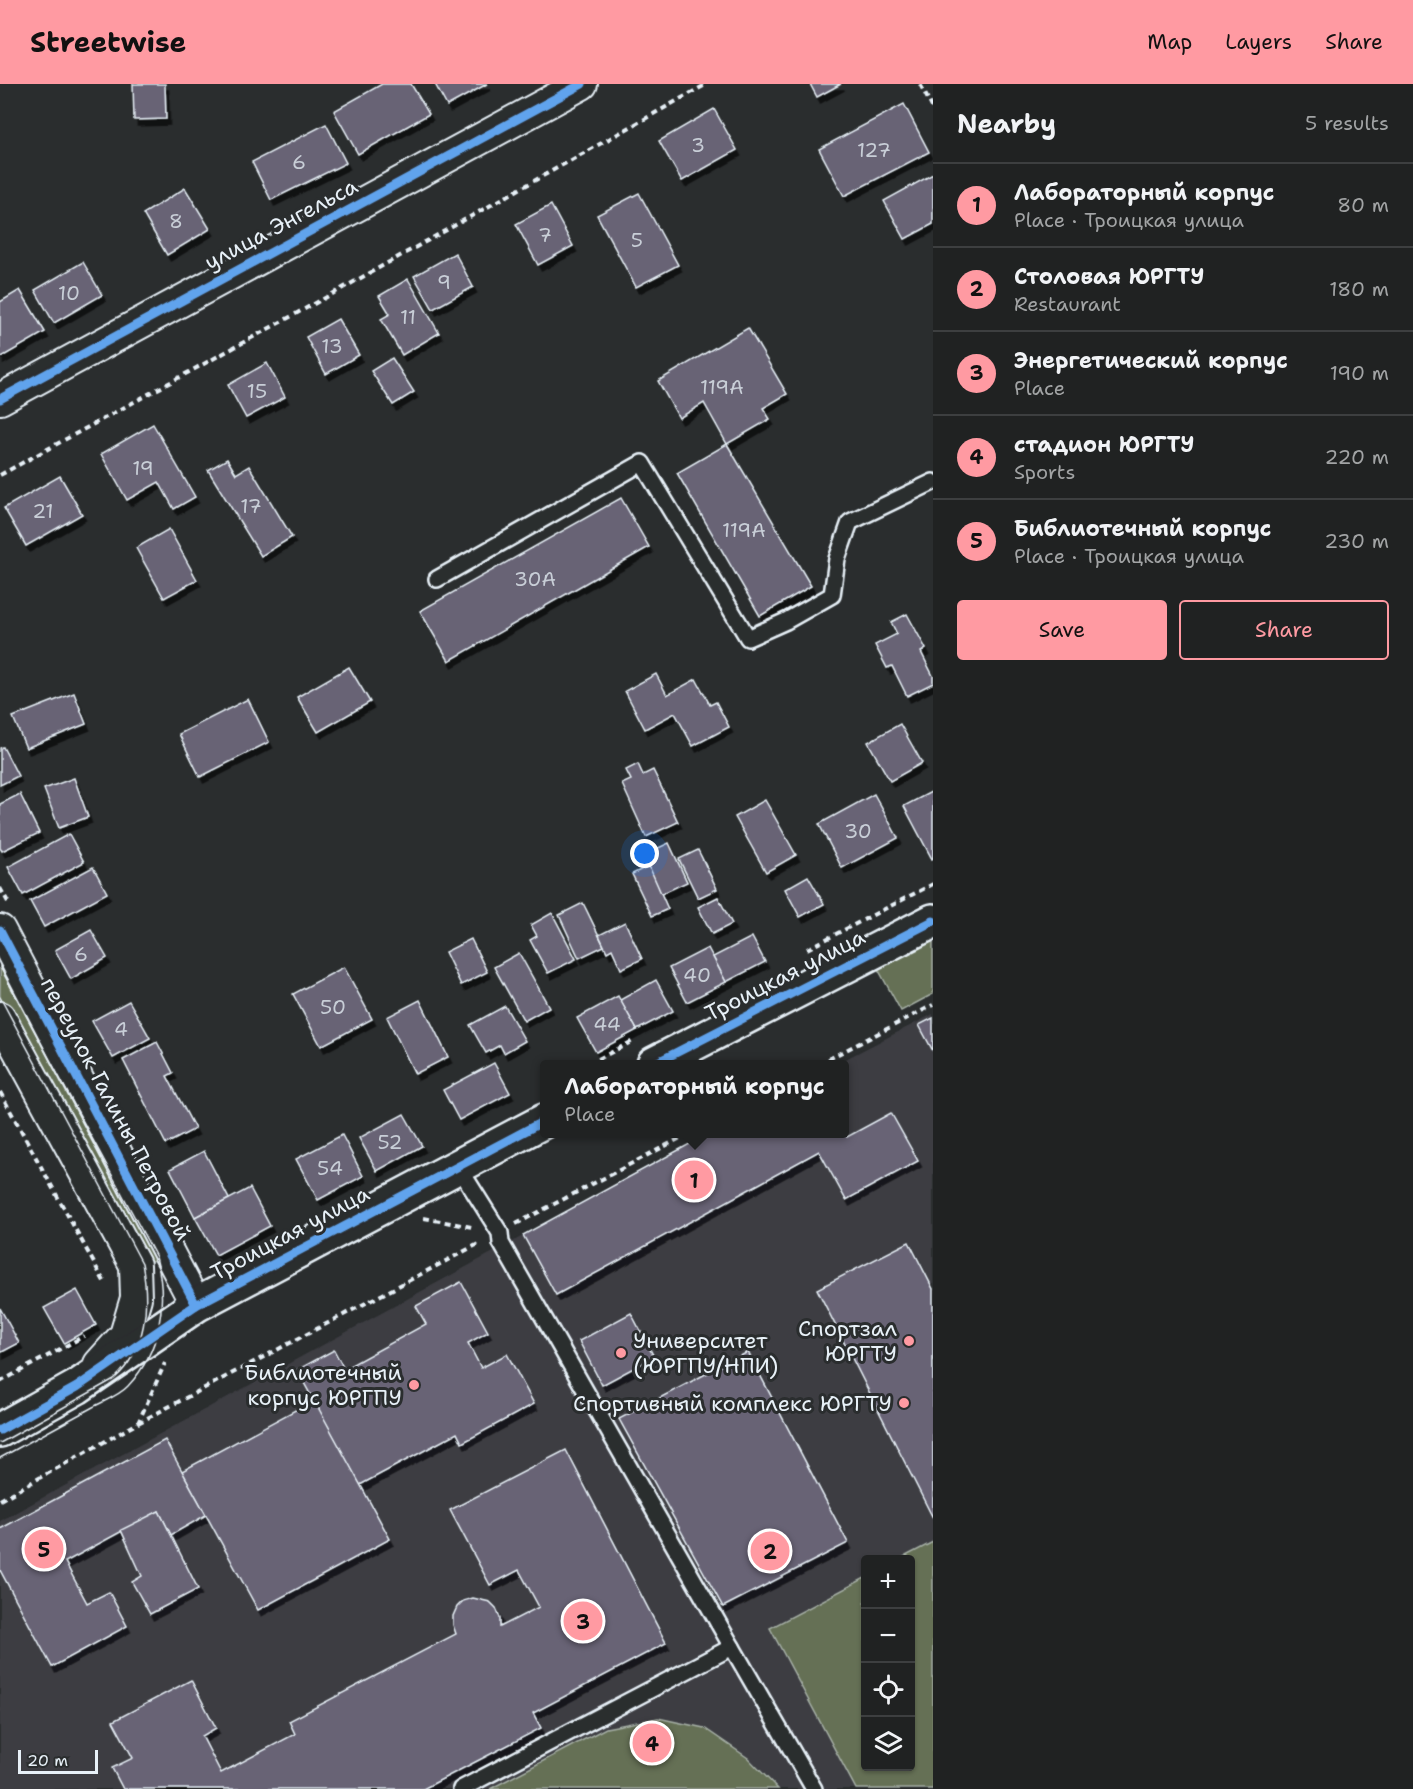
<!DOCTYPE html>
<meta charset="utf-8">
<style>
:root{--surface:#202222;--page:#282a2a;--text:#f1f3f6;--muted:#a2a4a5;--line:#3d3f40;--accent:#ff9aa2}
body{margin:0;font-family:"Shantell Sans",sans-serif;background:var(--page);color:var(--text)}
.controls{position:absolute;right:18px;bottom:18px;display:grid;overflow:hidden;border-radius:6px;box-shadow:0 2px 4px #0004}
.controls button{width:54px;height:54px;display:grid;place-items:center;padding:0;border:0;border-bottom:2px solid var(--line);background:var(--surface);color:var(--text);font:30px sans-serif}
.scale{position:absolute;left:18px;bottom:15px;width:80px;box-sizing:border-box;padding-left:6px;border:3px solid #e8f1f8;border-top:0;font-size:16px;line-height:21px;white-space:nowrap;color:#e8f1f8;-webkit-text-stroke:4px #2a2d2e;paint-order:stroke}
.you{position:absolute;left:645px;top:770px;width:21px;height:21px;margin:-15px;border:4px solid #fff;border-radius:50%;background:#1a73e8;box-shadow:0 0 0 9px #1a73e833}
.badge{display:grid;place-items:center;width:39px;height:39px;border-radius:50%;background:var(--accent);color:#111;font-size:20px;font-weight:700}
.pin{position:absolute;translate:-50% -50%;border:3px solid #fff;box-shadow:0 2px 6px #0006}
.popup{position:absolute;left:540px;top:976px;width:309px;height:78px;box-sizing:border-box;display:grid;place-content:center;border-radius:6px;background:var(--surface);filter:drop-shadow(0 2px 4px #0005);font-size:20px;white-space:nowrap;color:var(--muted)}
.popup b{font-size:22px;color:var(--text)}
.popup::after{content:'';position:absolute;left:50%;top:100%;margin-left:-12px;border:12px solid transparent;border-top-color:var(--surface)}
.list{margin:0;padding:0;list-style:none}
h2{display:flex;justify-content:space-between;align-items:center;height:78px;margin:0;padding:0 24px;font-size:26px}
h2 small{font-size:20px;font-weight:400;color:var(--muted)}
.list li{display:grid;grid-template-columns:39px 1fr auto;gap:18px;align-items:center;box-sizing:border-box;height:84px;padding:0 24px;border-top:2px solid var(--line)}
.list b{display:block;font-size:22px;white-space:nowrap}
.list p{margin:0;font-size:20px;white-space:nowrap;color:var(--muted)}
.list em{font-size:20px;font-style:normal;color:var(--muted)}
.actions{display:flex;gap:12px;padding:18px 24px}
.actions a{flex:1;padding:14px 0;border:2px solid var(--accent);border-radius:6px;text-align:center;font-size:21px;color:var(--accent)}
.actions .main{background:var(--accent);color:#111}
.icon{flex:none;width:33px;height:33px;fill:none;stroke:currentColor;stroke-width:2;stroke-linecap:round;stroke-linejoin:round}
.map{position:relative;flex:none;width:933px;height:1705px;overflow:hidden}
header{display:flex;align-items:center;gap:36px;box-sizing:border-box;height:84px;padding:0 30px;background:var(--accent);color:#111}
header strong{font-size:28px}
nav{display:flex;gap:33px;margin-inline-start:auto;font-size:21px}
main{display:flex}
aside{flex:1;background:var(--surface)}
.map>svg:first-child{display:block}
.built{fill:#3d3d43;fill-rule:evenodd}
.green{fill:#656f55;stroke:#a6b0a6;stroke-width:1.5}
.building{fill:#686375;stroke:#e8f1f8;stroke-width:1.5;filter:url(#shadow)}
.lines{fill:none;stroke-linecap:round;stroke-linejoin:round}
.lane-casing{stroke:#e8f1f8;stroke-width:20}
.street-casing{stroke:#e8f1f8;stroke-width:34}
.secondary-casing{stroke:#e8f1f8;stroke-width:38}
.path{stroke:#e8f1f8;stroke-width:4;stroke-dasharray:6 4.5;stroke-linecap:butt}
.lane{stroke:#2a2d2e;stroke-width:15}
.street{stroke:#2a2d2e;stroke-width:30}
.secondary{stroke:#2a2d2e;stroke-width:33}
.tram{stroke:#e8f1f8;stroke-width:1.5}
.cycleway-casing{stroke:#2a2d2e;stroke-width:13}
.cycleway{stroke:#60a3ed;stroke-width:9}
.poi-dot{fill:#ff9aa2;stroke:#2a2d2e;stroke-width:2}
.labels{text-anchor:middle;dominant-baseline:central;stroke-width:6;stroke-linejoin:round;paint-order:stroke}
.number-label{font-size:20px;fill:#c8ced7}
.street-label{font-size:22px;fill:#e8f1f8;stroke:#2a2d2e}
.poi-label{font-size:22px;fill:#e8f1f8;stroke:#2a2d2e;text-anchor:end}
</style>
<header>
<strong>Streetwise</strong>
<nav><a>Map</a><a>Layers</a><a>Share</a></nav>
</header>
<main>
<div class="map">
<svg width="933" height="1705" viewBox="0 0 933 1705">
<defs>
<filter id="shadow"><feDropShadow dx="3.5" dy="6" stdDeviation="0" flood-color="#0009"/></filter>
</defs>
<rect width="100%" height="100%" fill="#2a2d2e"/>
<filter id="ink" filterUnits="userSpaceOnUse"><feTurbulence type="fractalNoise" baseFrequency=".0167" numOctaves="2"/><feDisplacementMap in="SourceGraphic" scale="12" xChannelSelector="R" yChannelSelector="G"/><feConvolveMatrix kernelMatrix="1 2 1 2 8 2 1 2 1" color-interpolation-filters="sRGB"/></filter>
<g filter="url(#ink)">
<path class="built" d="M933 930V1705H0V1437L710 1050H844V980H836ZM866 1476H910V1682H866Z"/>
<g class="green">
<polygon points="933,843 933,910 901,927 877,883"/>
<polygon points="0,866 161,1172 140,1183 0,921"/>
<polygon points="933,1458 933,1705 856,1705 770,1544 865,1494 866,1682 910,1682 910,1476 900,1475"/>
<polygon points="658,1634 704,1644 748,1674 778,1705 490,1705 606,1644"/>
</g>
<g class="building">
<polygon points="133,0 165,0 166,35 134,36"/>
<polygon points="382,0 411,0 429,30 358,70 334,27"/>
<polygon points="435,0 487,0 447,22"/>
<polygon points="810,0 841,0 817,13"/>
<polygon points="904,20 929,68 844,112 819,65"/>
<polygon points="714,25 737,66 682,97 659,57"/>
<polygon points="326,40 346,79 271,116 252,78"/>
<polygon points="933,90 933,140 905,155 884,117"/>
<polygon points="185,104 210,145 167,171 143,130"/>
<polygon points="639,109 678,181 636,203 597,131"/>
<polygon points="551,121 573,162 538,181 516,140"/>
<polygon points="455,169 473,203 433,225 414,192"/>
<polygon points="83,178 102,211 54,239 35,206"/>
<polygon points="408,195 439,249 402,271 381,235 390,230 379,212"/>
<polygon points="20,206 45,248 0,274 0,218"/>
<polygon points="338,235 359,271 326,290 306,253"/>
<polygon points="748,244 787,310 763,324 770,335 727,360 704,319 679,334 658,297"/>
<polygon points="392,274 414,308 393,321 371,287"/>
<polygon points="267,279 285,313 246,334 228,301"/>
<polygon points="153,340 195,413 174,425 159,398 127,416 101,370"/>
<polygon points="727,360 811,502 760,532 677,389"/>
<polygon points="227,375 236,390 249,382 292,453 261,472 208,386"/>
<polygon points="60,392 82,430 26,462 4,424"/>
<polygon points="621,414 649,463 449,577 420,527"/>
<polygon points="169,445 197,496 164,514 136,464"/>
<polygon points="907,530 926,565 921,568 933,592 933,599 907,612 892,582 887,584 875,561 897,550 891,538"/>
<polygon points="349,583 370,618 318,648 297,613"/>
<polygon points="656,590 667,611 696,595 710,621 716,618 729,643 693,662 675,629 645,645 625,607"/>
<polygon points="74,609 86,640 26,664 13,633"/>
<polygon points="248,615 269,658 200,693 179,650"/>
<polygon points="900,640 922,679 890,697 868,658"/>
<polygon points="3,663 18,692 0,701 0,664"/>
<polygon points="638,680 643,691 653,686 678,738 646,753 622,700 631,696 626,686"/>
<polygon points="74,694 88,733 59,744 44,705"/>
<polygon points="933,707 933,774 932,775 904,722"/>
<polygon points="20,710 39,749 2,767 0,764 0,720"/>
<polygon points="874,710 898,754 842,784 819,740"/>
<polygon points="765,716 796,771 766,788 735,733"/>
<polygon points="69,750 84,778 23,811 8,783"/>
<polygon points="669,759 687,798 661,810 643,771"/>
<polygon points="698,766 717,805 698,814 679,775"/>
<polygon points="649,782 668,825 652,832 632,790"/>
<polygon points="93,783 107,809 44,843 30,817"/>
<polygon points="808,792 824,820 800,833 785,805"/>
<polygon points="718,813 732,840 712,850 698,823"/>
<polygon points="583,819 604,862 579,874 559,831"/>
<polygon points="552,829 576,875 548,889 530,856 537,852 531,841"/>
<polygon points="625,838 642,875 621,885 612,865 607,868 599,851"/>
<polygon points="91,846 107,874 71,895 55,866"/>
<polygon points="752,853 765,878 726,898 713,873"/>
<polygon points="471,855 487,888 461,901 445,868"/>
<polygon points="708,864 726,898 687,918 669,884"/>
<polygon points="519,869 549,923 524,937 494,883"/>
<polygon points="344,883 372,935 321,962 293,910"/>
<polygon points="656,896 673,927 637,946 620,916"/>
<polygon points="618,912 637,946 596,968 577,934"/>
<polygon points="420,916 448,973 415,990 387,933"/>
<polygon points="129,917 150,954 113,974 92,937"/>
<polygon points="505,922 525,957 504,969 500,961 486,969 470,941"/>
<polygon points="933,934 933,967 919,941"/>
<polygon points="157,958 173,989 167,992 195,1045 166,1060 123,976"/>
<polygon points="494,979 510,1009 459,1036 443,1006"/>
<polygon points="891,1029 918,1077 846,1116 819,1067 556,1211 523,1151 708,1050 844,1050 844,1048 847,1053"/>
<polygon points="404,1030 422,1062 377,1087 359,1054"/>
<polygon points="342,1051 363,1092 318,1116 296,1075"/>
<polygon points="204,1067 229,1115 195,1133 170,1085"/>
<polygon points="250,1104 270,1142 216,1171 195,1133"/>
<polygon points="909,1158 933,1205 933,1434 817,1205"/>
<polygon points="461,1198 488,1248 468,1259 481,1284 507,1270 534,1320 462,1359 457,1349 360,1401 297,1286 334,1266 344,1285 426,1240 416,1222"/>
<polygon points="77,1206 96,1241 64,1259 44,1224"/>
<polygon points="0,1224 19,1259 0,1269"/>
<polygon points="631,1229 654,1273 602,1301 579,1257"/>
<polygon points="748,1268 848,1459 723,1523 619,1335"/>
<polygon points="314,1316 390,1455 258,1526 182,1387"/>
<polygon points="165,1356 206,1431 171,1451 159,1427 65,1478 87,1519 109,1508 127,1542 52,1583 0,1486 0,1445"/>
<polygon points="566,1366 666,1559 533,1629 541,1644 423,1705 123,1705 112,1684 133,1674 113,1637 191,1596 216,1644 202,1652 221,1689 295,1650 289,1637 456,1550 453,1541 453,1532 457,1523 463,1517 473,1514 490,1518 496,1524 500,1534 500,1543 539,1523 519,1486 490,1501 450,1426"/>
<polygon points="159,1427 198,1505 150,1530 132,1498 142,1492 121,1446"/>
</g>
<g class="lines">
<g class="lane-casing">
<g id="lane">
<polyline points="437,495 642,379 748,554 786,537 832,511 837,475 850,438 933,398"/>
<polyline points="458,1082 500,1149 501,1159 732,1563"/>
<polyline points="461,1705 732,1563 814,1705"/>
</g>
</g>
<g class="street-casing">
<g id="street">
<polyline points="0,315 582,0"/>
<polyline points="0,846 196,1221"/>
<polyline points="0,933 135,1181 136,1214 125,1251 99,1280"/>
</g>
</g>
<g class="secondary-casing">
<g id="secondary">
<polyline points="654,980 933,837"/>
<polyline points="0,1346 77,1303 196,1221 544,1037"/>
</g>
</g>
<g class="path">
<polyline points="920,0 933,25"/>
<polyline points="0,391 334,209 707,0"/>
<polyline points="0,804 8,818"/>
<polyline points="807,865 933,800"/>
<polyline points="589,980 633,957"/>
<polyline points="819,980 933,921"/>
<polyline points="0,1008 106,1201"/>
<polyline points="424,1134 472,1143"/>
<polyline points="516,1140 688,1050"/>
<polyline points="0,1298 84,1252"/>
<polyline points="138,1339 480,1159"/>
<polyline points="0,1416 138,1339 165,1279"/>
</g>
<use href="#lane" class="lane"/>
<use href="#street" class="street"/>
<use href="#secondary" class="secondary"/>
<g class="tram">
<path d="M0 883 156 1173C168 1218 161 1267 128 1302 120 1311 104 1317 93 1323 62 1340 31 1357 0 1374"/>
<path d="M0 913 142 1179C150 1220 147 1266 114 1295L0 1359"/>
</g>
<g class="cycleway-casing">
<g id="cycleway">
<polyline points="0,315 582,0"/>
<polyline points="0,846 196,1221"/>
<polyline points="654,980 933,837"/>
<polyline points="0,1346 77,1303 196,1221 544,1037"/>
</g>
</g>
<use href="#cycleway" class="cycleway"/>
</g>
</g>
<g class="poi-dot">
<circle cx="909" cy="1257" r="6"/>
<circle cx="621" cy="1269" r="6"/>
<circle cx="414" cy="1301" r="6"/>
<circle cx="904" cy="1319" r="6"/>
</g>
<g class="labels">
<g class="number-label">
<text x="698" y="61">3</text>
<text x="874" y="66">127</text>
<text x="299" y="78">6</text>
<text x="176" y="137">8</text>
<text x="545" y="151">7</text>
<text x="637" y="156">5</text>
<text x="444" y="198">9</text>
<text x="69" y="209">10</text>
<text x="408" y="233">11</text>
<text x="332" y="262">13</text>
<text x="722" y="303">119А</text>
<text x="257" y="307">15</text>
<text x="143" y="384">19</text>
<text x="251" y="422">17</text>
<text x="43" y="427">21</text>
<text x="744" y="446">119А</text>
<text x="535" y="495">30А</text>
<text x="858" y="747">30</text>
<text x="81" y="870">6</text>
<text x="697" y="891">40</text>
<text x="333" y="923">50</text>
<text x="607" y="940">44</text>
<text x="121" y="945">4</text>
<text x="390" y="1058">52</text>
<text x="330" y="1084">54</text>
</g>
<g class="street-label">
<text transform="translate(281 140) rotate(-28)">улица Энгельса</text>
<text transform="translate(785 891) rotate(-27)">Троицкая улица</text>
<text transform="translate(116 1025) rotate(62)">переулок Галины Петровой</text>
<text transform="translate(290 1149) rotate(-28)">Троицкая улица</text>
</g>
<g class="poi-label">
<text x="897" y="1244">Спортзал<tspan x="897" dy="25">ЮРГТУ</tspan></text>
<text x="633" y="1256" text-anchor="start">Университет<tspan x="633" dy="25">(ЮРГПУ/НПИ)</tspan></text>
<text x="402" y="1288">Библиотечный<tspan x="402" dy="25">корпус ЮРГПУ</tspan></text>
<text x="892" y="1319">Спортивный комплекс ЮРГТУ</text>
</g>
</g>
</svg>
<div class="controls">
<button>+</button>
<button>−</button>
<button><svg class="icon" aria-label="locate" viewBox="0 0 24 24"><circle cx="12" cy="12" r="6"/><path d="M12 2v4M12 18v4M2 12h4M18 12h4"/></svg></button>
<button><svg class="icon" aria-label="layers" viewBox="0 0 24 24"><path d="M12 4l9 5-9 5-9-5zM3 14l9 5 9-5"/></svg></button>
</div>
<div class="scale">20 m</div>
<div class="you"></div>
<div class="pin badge" style="left:694px;top:1096px">1</div>
<div class="popup"><b>Лабораторный корпус</b>Place</div>
<div class="pin badge" style="left:770px;top:1467px">2</div>
<div class="pin badge" style="left:583px;top:1537px">3</div>
<div class="pin badge" style="left:652px;top:1659px">4</div>
<div class="pin badge" style="left:44px;top:1465px">5</div>
</div>
<aside>
<h2>Nearby<small>5 results</small></h2>
<ul class="list">
<li><span class="badge">1</span><div><b>Лабораторный корпус</b><p>Place · Троицкая улица</p></div><em>80 m</em></li>
<li><span class="badge">2</span><div><b>Столовая ЮРГТУ</b><p>Restaurant</p></div><em>180 m</em></li>
<li><span class="badge">3</span><div><b>Энергетический корпус</b><p>Place</p></div><em>190 m</em></li>
<li><span class="badge">4</span><div><b>стадион ЮРГТУ</b><p>Sports</p></div><em>220 m</em></li>
<li><span class="badge">5</span><div><b>Библиотечный корпус</b><p>Place · Троицкая улица</p></div><em>230 m</em></li>
</ul>
<div class="actions"><a class="main">Save</a><a>Share</a></div>
</aside>
</main>
